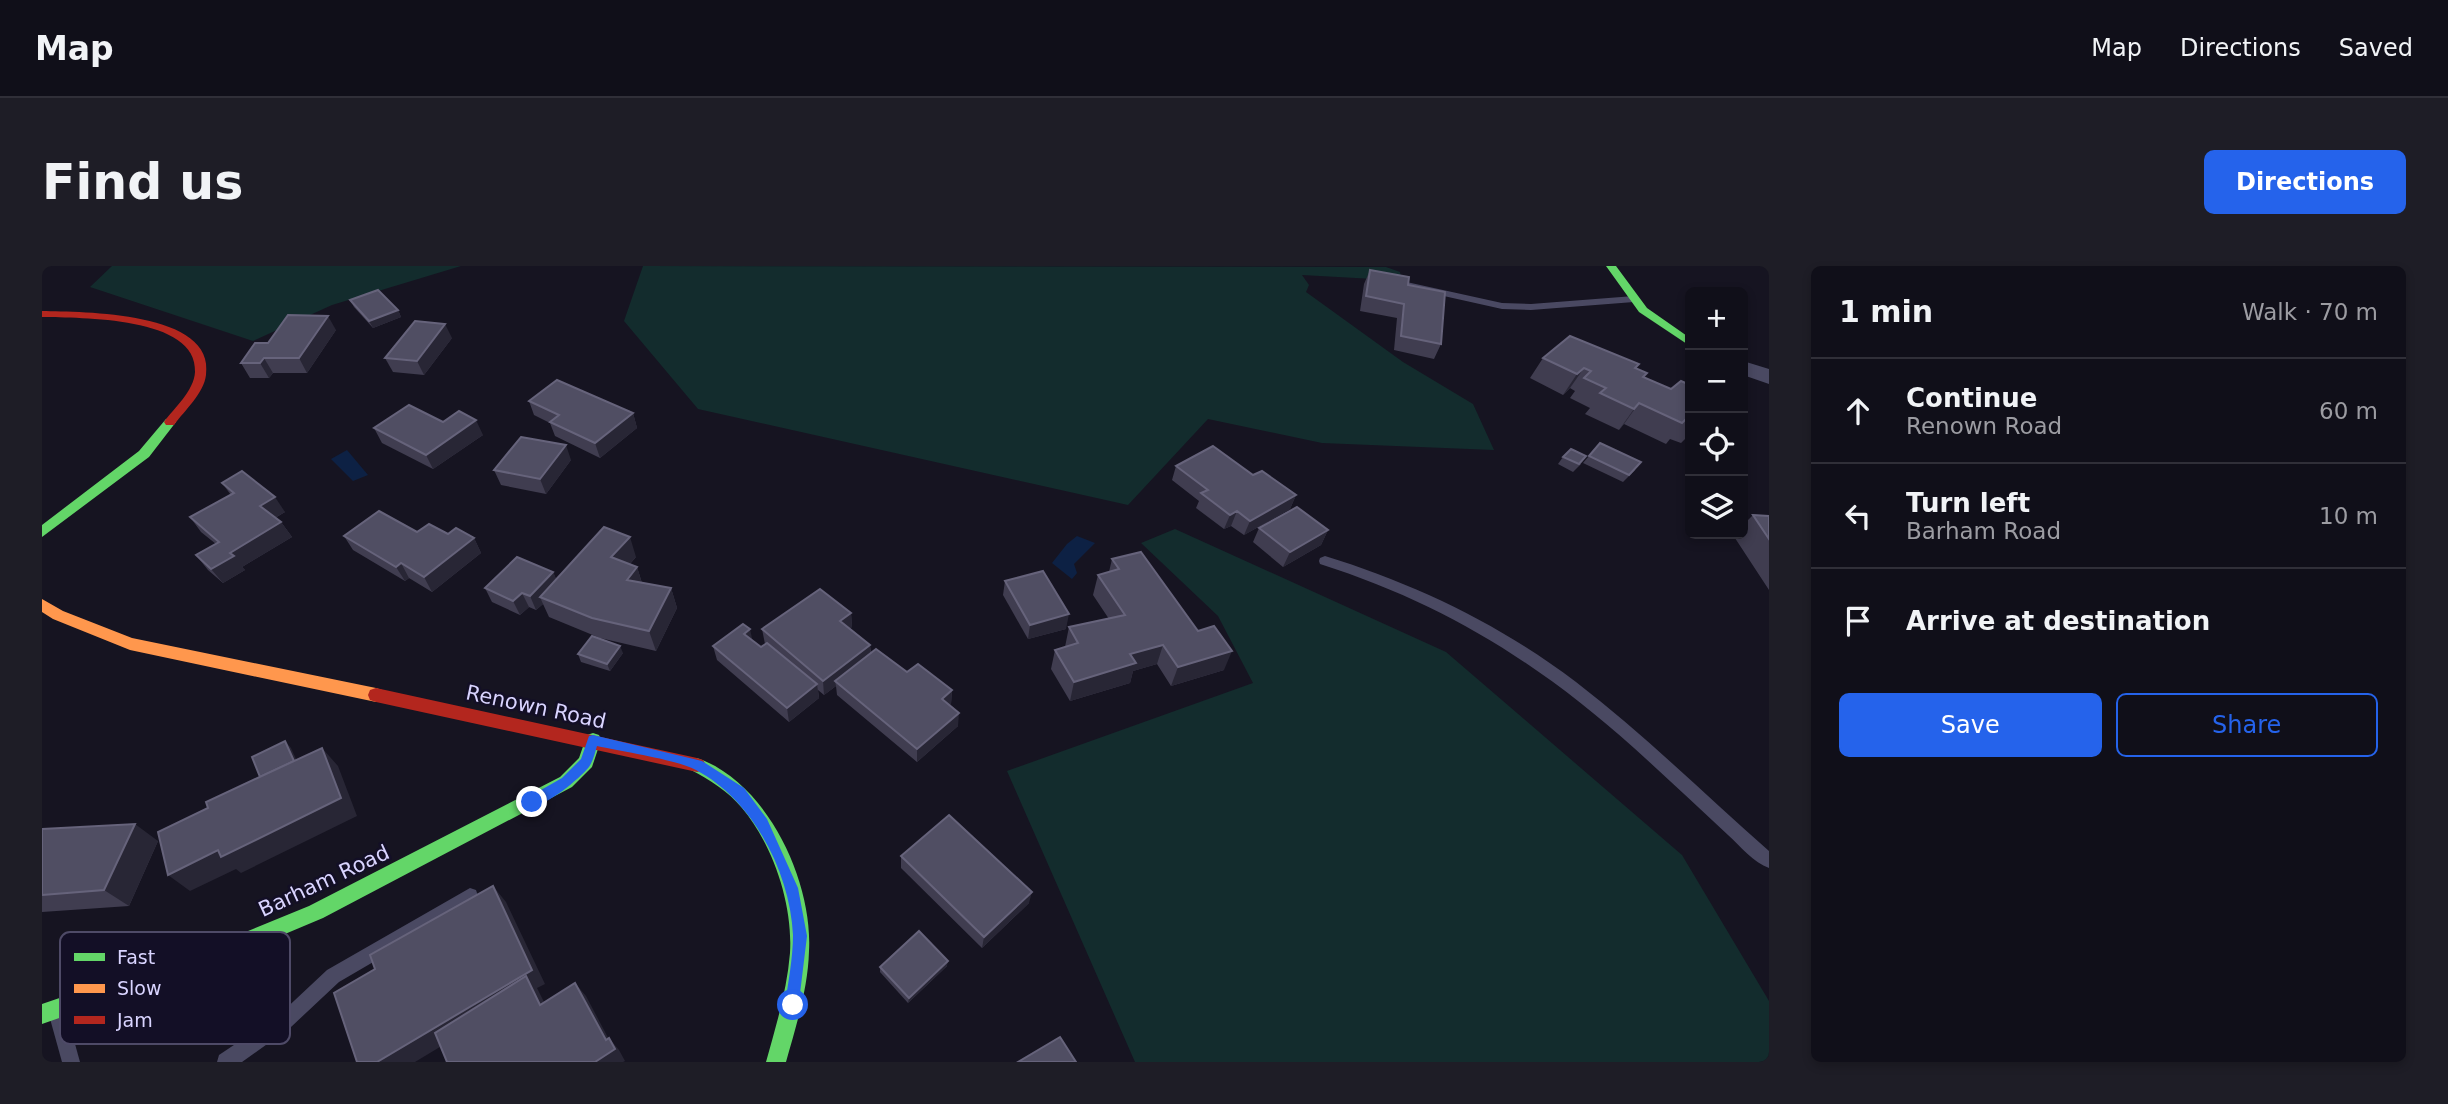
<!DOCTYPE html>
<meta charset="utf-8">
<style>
:root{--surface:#100f19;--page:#1e1d26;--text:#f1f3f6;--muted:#9c9ca2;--line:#302f38;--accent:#2563eb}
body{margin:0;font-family:"DejaVu Sans",sans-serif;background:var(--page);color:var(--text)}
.controls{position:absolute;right:21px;top:21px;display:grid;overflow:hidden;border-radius:10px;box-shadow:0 4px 10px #0003}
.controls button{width:63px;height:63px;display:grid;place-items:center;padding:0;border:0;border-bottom:2px solid var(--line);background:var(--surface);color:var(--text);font:35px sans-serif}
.stop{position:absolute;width:21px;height:21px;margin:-16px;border:5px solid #2563eb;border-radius:50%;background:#fff}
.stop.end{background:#2563eb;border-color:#fff;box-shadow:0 2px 7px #0008}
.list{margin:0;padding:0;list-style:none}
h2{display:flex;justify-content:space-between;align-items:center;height:91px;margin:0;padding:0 28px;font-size:30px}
h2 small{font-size:23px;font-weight:400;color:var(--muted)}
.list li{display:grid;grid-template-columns:46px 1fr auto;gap:21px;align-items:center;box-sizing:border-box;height:105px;padding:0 28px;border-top:2px solid var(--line)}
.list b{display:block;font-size:26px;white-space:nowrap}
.list p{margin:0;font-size:23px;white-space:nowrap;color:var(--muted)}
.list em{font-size:23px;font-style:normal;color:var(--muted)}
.actions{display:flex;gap:14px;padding:21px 28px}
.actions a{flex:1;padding:16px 0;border:2px solid var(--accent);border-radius:10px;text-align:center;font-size:24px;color:var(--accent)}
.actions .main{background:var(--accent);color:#fff}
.icon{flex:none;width:38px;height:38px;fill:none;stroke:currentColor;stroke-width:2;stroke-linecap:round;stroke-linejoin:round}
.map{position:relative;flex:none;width:1727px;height:796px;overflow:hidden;border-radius:10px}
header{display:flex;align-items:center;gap:42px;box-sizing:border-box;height:98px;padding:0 35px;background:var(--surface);border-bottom:2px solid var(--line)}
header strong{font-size:33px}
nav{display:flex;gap:38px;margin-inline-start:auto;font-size:24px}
.intro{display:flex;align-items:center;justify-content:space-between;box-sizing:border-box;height:168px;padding:0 42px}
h1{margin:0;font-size:49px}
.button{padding:18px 32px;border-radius:10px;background:var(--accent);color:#fff;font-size:24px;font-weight:700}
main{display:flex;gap:42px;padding:0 42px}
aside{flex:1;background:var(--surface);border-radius:10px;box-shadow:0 4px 10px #0003}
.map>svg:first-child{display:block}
.green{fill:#132c2d}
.water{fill:#0d2144}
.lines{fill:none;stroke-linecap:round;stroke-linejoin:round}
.lane{fill:#4a4962;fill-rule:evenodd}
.street{fill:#4a4962;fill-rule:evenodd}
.fast{fill:#63d668;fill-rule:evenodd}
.slow{fill:#ff974d;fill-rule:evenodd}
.jam{fill:#b3261e;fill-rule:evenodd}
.wall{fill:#403d50}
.shaded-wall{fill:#282635}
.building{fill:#504e63;stroke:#66637b;stroke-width:2}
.route{fill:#2563eb}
.labels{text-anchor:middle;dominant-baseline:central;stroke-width:5;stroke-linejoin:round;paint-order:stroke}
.street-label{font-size:21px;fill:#d9d4ff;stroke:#130f26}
.key{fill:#130f26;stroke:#4e4a67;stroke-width:2}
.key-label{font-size:19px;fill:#d9d4ff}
</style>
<header>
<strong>Map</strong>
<nav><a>Map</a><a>Directions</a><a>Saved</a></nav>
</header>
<div class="intro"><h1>Find us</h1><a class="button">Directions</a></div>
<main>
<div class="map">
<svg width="1727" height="796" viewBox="0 0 1727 796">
<rect width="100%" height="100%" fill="#161421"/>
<g class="green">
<polygon points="70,0 419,0 290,39 211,75 48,21"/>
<polygon points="601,0 1344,1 1358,6 1359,11 1350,14 1260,9 1267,19 1264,26 1361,96 1431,138 1452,184 1280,177 1166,153 1086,239 656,143 582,55"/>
<polygon points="1133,263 1404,386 1640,589 1727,735 1727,796 1093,796 965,505 1211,417 1176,350 1099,277"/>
</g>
<g class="water">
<polygon points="305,184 326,209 311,215 289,193"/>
<polygon points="1035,270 1053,277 1032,298 1035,307 1030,313 1010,297 1025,278"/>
</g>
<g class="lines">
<g class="lane">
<polygon points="1360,15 1460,37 1489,38 1592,30 1597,33 1592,36 1489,44 1460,43 1357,20 1357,16"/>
<path d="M1283 290C1374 318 1459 359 1534 416 1602 468 1663 529 1727 585V602C1712 597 1698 580 1686 569 1655 540 1624 511 1592 482 1497 397 1401 337 1278 298L1277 295 1278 292Z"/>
<polygon points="428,622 434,624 436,630 434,636 297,716 249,761 200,796 175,796 177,789 237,749 285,704"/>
<polygon points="16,740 22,743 25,749 38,796 20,796 7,749 10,743"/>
</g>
<polygon class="street" points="1701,95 1727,103 1727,118 1701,109"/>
<g class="fast">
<polygon points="1564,0 1574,0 1605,42 1648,72 1648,80 1597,46"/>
<polygon points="128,152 134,156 107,191 0,271 0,259 97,185 124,153"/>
<polygon points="551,467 557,469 559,474 550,501 530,521 281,652 172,698 0,758 0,738 172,679 267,640 518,511 537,492 545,469"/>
<path d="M655 492C725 516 771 615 767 685 766 723 754 760 744 796H724C734 760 745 724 748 687 751 638 731 579 700 542 686 525 668 514 649 504L646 499 649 494Z"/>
</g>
<polygon class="slow" points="0,333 21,345 90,372 334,422 340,424 342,429 340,434 334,436 88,384 11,353 0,346"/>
<g class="jam">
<path d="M0 45C40 46 174 45 164 109 162 127 143 144 132 159H124L122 156C132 142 152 125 153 106 156 50 38 52 0 51Z"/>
<polygon points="334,422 655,492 661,494 664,499 661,504 655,506 334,436 328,434 326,429 328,424"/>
</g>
</g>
<g class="wall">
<polygon points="1328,4 1366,19 1399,78 1392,93 1352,84 1355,52 1318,45 1322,18"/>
<polygon points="308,34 356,44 359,51 331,62 312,41"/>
<polygon points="294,64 265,107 231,107 227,112 208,112 199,97 226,77"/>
<polygon points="410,72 382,109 351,106 343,92"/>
<polygon points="1501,92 1594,102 1602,111 1629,123 1648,119 1648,168 1639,177 1628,173 1624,178 1582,158 1577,164 1543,148 1548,142 1528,132 1533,125 1528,122 1521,129 1488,112"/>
<polygon points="487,135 591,147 595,162 558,192 513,170 508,157 492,149"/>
<polygon points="332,162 441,169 391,203 340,177"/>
<polygon points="1547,190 1593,204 1581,216 1541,197"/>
<polygon points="1521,191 1539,198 1531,206 1516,198"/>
<polygon points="529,194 504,228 459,219 452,204"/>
<polygon points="1134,200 1211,209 1254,229 1248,243 1202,269 1189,260 1182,263 1154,242 1157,235 1130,214"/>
<polygon points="180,217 243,246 233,252 239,256 250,271 200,301 203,304 181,317 166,304 154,289 174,278 159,266 148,251 189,229"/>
<polygon points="1711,249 1727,250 1727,324 1691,269 1693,268 1701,268 1701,259"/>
<polygon points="1217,262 1286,264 1279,279 1241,301 1211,276"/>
<polygon points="375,266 406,268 432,272 439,287 390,326 367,312 363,315 311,284 302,270"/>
<polygon points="594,291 588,298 595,301 600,317 629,322 635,342 614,385 558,372 507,351 501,338 494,344 487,341 478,349 450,336 443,322 511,306 514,313"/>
<polygon points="1070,293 1182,404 1129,420 1115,398 1091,405 1088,417 1028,435 1009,403 1013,384 1023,381 1027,361 1067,353 1051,329 1056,309 1067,306"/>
<polygon points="963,315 1024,363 986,373 961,329"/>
<polygon points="809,347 810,361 808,362 828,379 829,387 865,406 910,424 909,438 907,439 916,460 875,496 795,429 794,420 782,429 776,424 777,432 747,456 675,394 671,380 710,374 719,381 723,378 720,363"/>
<polygon points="581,387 568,405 539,396 536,388"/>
<polygon points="0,563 116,575 87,640 0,646"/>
<polygon points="859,590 987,637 940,682 859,602"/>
<polygon points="905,700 866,737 838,706 838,701"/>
</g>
<g class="shaded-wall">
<polygon points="356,44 359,51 331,62 327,55"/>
<polygon points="286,50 294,64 265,107 257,92"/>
<polygon points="403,58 410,72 382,109 375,95"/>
<polygon points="222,92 231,107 227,112 218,97"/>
<polygon points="1542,102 1528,122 1521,129 1535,108"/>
<polygon points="1597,137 1582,158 1577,164 1592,143"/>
<polygon points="591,147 595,162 558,192 553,177"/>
<polygon points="434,154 441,169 391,203 384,189"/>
<polygon points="524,179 529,194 504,228 498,213"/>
<polygon points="1254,229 1248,243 1202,269 1208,255"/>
<polygon points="233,231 243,246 229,254 218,240"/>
<polygon points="1195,245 1189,260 1182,263 1188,249"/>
<polygon points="239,256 250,271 200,301 203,304 181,317 169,303 188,287"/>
<polygon points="1286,264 1279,279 1241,301 1248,286"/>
<polygon points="588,271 594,291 576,311 569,291"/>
<polygon points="432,272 439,287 390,326 382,311"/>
<polygon points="359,297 367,312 363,315 354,301"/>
<polygon points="595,301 601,321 585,314"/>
<polygon points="511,306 518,321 498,331 501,338 494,344 488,330"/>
<polygon points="629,322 635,342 614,385 607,365"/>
<polygon points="480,327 487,341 478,349 471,335"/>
<polygon points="809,347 810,361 799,369 798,355"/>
<polygon points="1027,348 1024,363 986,373 988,359"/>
<polygon points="708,363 711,377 702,368"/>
<polygon points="828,379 829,393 793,415 794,420 782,429 781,415"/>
<polygon points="1121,379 1115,398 1091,405 1088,417 1028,435 1032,416 1088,388"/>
<polygon points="578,380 581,387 568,405 565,398"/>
<polygon points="1190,385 1182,404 1129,420 1136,401"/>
<polygon points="775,418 777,432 747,456 745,442"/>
<polygon points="910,424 909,438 899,446 900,433"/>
<polygon points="917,447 916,460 875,496 875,483"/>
<polygon points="243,475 249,482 263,513 230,530"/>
<polygon points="280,482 296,500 315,550 199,607 194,603 148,625 126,609"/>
<polygon points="93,558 116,575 87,640 62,624"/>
<polygon points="451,620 464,636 503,718 495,722 510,752 498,739 491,725 373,796 335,796"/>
<polygon points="990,626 987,637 940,682 942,671"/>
<polygon points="906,695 905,700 866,737 867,732"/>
<polygon points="533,717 544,730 572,783 567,772 577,784 583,795 581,796 553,796 564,774"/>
</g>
<g class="building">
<polygon points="1328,4 1367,11 1366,19 1403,26 1399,78 1359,70 1362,38 1324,30"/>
<polygon points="336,24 356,44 327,55 308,34"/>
<polygon points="246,49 286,50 257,92 222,92 218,97 199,97 213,77 226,77"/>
<polygon points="373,55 403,58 375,95 343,92"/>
<polygon points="1528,70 1597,98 1593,102 1605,107 1601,111 1629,123 1639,115 1648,119 1648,154 1645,152 1640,157 1597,137 1592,143 1558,127 1564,122 1542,112 1549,105 1542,102 1535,108 1501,92"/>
<polygon points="515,114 591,147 553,177 508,156 517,149 487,135"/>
<polygon points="367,139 401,156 417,145 434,154 384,189 332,162"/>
<polygon points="479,171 524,179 498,213 452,204"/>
<polygon points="1558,177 1599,196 1587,209 1547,190"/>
<polygon points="1171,180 1211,209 1220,205 1254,229 1208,255 1195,245 1188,249 1159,227 1166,224 1134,200"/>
<polygon points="1529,183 1544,190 1537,198 1521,191"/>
<polygon points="200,205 233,231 218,240 239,256 188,287 192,290 169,303 154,289 177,276 148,251 192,227 180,217"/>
<polygon points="1255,241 1286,264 1248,286 1217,262"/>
<polygon points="337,245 375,266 387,258 406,268 414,262 432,272 382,311 359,297 354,301 302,270"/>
<polygon points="1711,249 1727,250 1727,273"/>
<polygon points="562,261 588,271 569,291 595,301 585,314 629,322 607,365 550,352 498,331"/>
<polygon points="1099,286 1156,365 1172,360 1190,385 1136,401 1121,379 1088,388 1094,397 1032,416 1013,384 1036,377 1027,361 1083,349 1056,309 1077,303 1070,293"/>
<polygon points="475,291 511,306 488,330 480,327 471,335 443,322"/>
<polygon points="1001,305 1027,348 988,359 963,315"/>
<polygon points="778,323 809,347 798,355 828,379 781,415 720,363"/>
<polygon points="701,358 708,363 702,368 719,381 725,377 775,418 745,442 671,380"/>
<polygon points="550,370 578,380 565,398 536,388"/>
<polygon points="834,383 865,406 876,398 910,424 900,433 917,447 875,483 793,415"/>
<polygon points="243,475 252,495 218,511 210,491"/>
<polygon points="280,482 299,532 179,591 176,584 126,609 116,566 166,542 164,536"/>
<polygon points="907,549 990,626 942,671 859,590"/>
<polygon points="93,558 62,624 0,629 0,563"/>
<polygon points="451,620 490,704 335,796 315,796 292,727 333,703 328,689"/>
<polygon points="877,665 906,695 867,732 838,701"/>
<polygon points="484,710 498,739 533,717 564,774 567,772 573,783 553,796 405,796 393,767"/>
<polygon points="1018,771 1034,796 976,796"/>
</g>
<path class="route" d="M551 469 660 495 702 522 725 553 756 622 765 670 756 744H745L743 739C746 717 751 692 751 669 748 606 711 534 654 504 632 493 582 486 555 480 553 487 551 495 547 501 537 513 501 544 485 540V532L520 512 539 493 547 470Z"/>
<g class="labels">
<g class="street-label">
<text transform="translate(494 441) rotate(12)">Renown Road</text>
<text transform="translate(282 615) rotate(-25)">Barham Road</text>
</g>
</g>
<rect x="18" y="666" width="230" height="112" rx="10" class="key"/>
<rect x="32" y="687" width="31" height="8" fill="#63d668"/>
<rect x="32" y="718" width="31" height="9" fill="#ff974d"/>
<rect x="32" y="750" width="31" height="8" fill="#b3261e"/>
<g class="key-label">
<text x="75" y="698">Fast</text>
<text x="75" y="729">Slow</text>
<text x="75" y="761">Jam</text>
</g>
</svg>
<div class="controls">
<button>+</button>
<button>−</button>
<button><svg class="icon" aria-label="locate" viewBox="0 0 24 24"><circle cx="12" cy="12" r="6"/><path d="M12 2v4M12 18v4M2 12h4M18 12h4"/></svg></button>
<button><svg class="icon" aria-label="layers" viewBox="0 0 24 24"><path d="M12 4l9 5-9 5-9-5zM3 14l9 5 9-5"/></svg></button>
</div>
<div class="stop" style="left:751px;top:739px"></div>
<div class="stop end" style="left:490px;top:536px"></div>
</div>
<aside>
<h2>1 min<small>Walk · 70 m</small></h2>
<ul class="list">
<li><svg class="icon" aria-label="ahead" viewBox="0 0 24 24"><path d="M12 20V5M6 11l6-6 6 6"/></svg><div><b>Continue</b><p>Renown Road</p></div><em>60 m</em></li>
<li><svg class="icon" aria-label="left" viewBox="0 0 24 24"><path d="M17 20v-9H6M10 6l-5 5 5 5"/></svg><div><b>Turn left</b><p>Barham Road</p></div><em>10 m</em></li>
<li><svg class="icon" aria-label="arrive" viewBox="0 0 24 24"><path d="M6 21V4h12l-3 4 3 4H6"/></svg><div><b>Arrive at destination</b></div></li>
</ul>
<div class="actions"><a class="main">Save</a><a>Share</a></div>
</aside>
</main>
